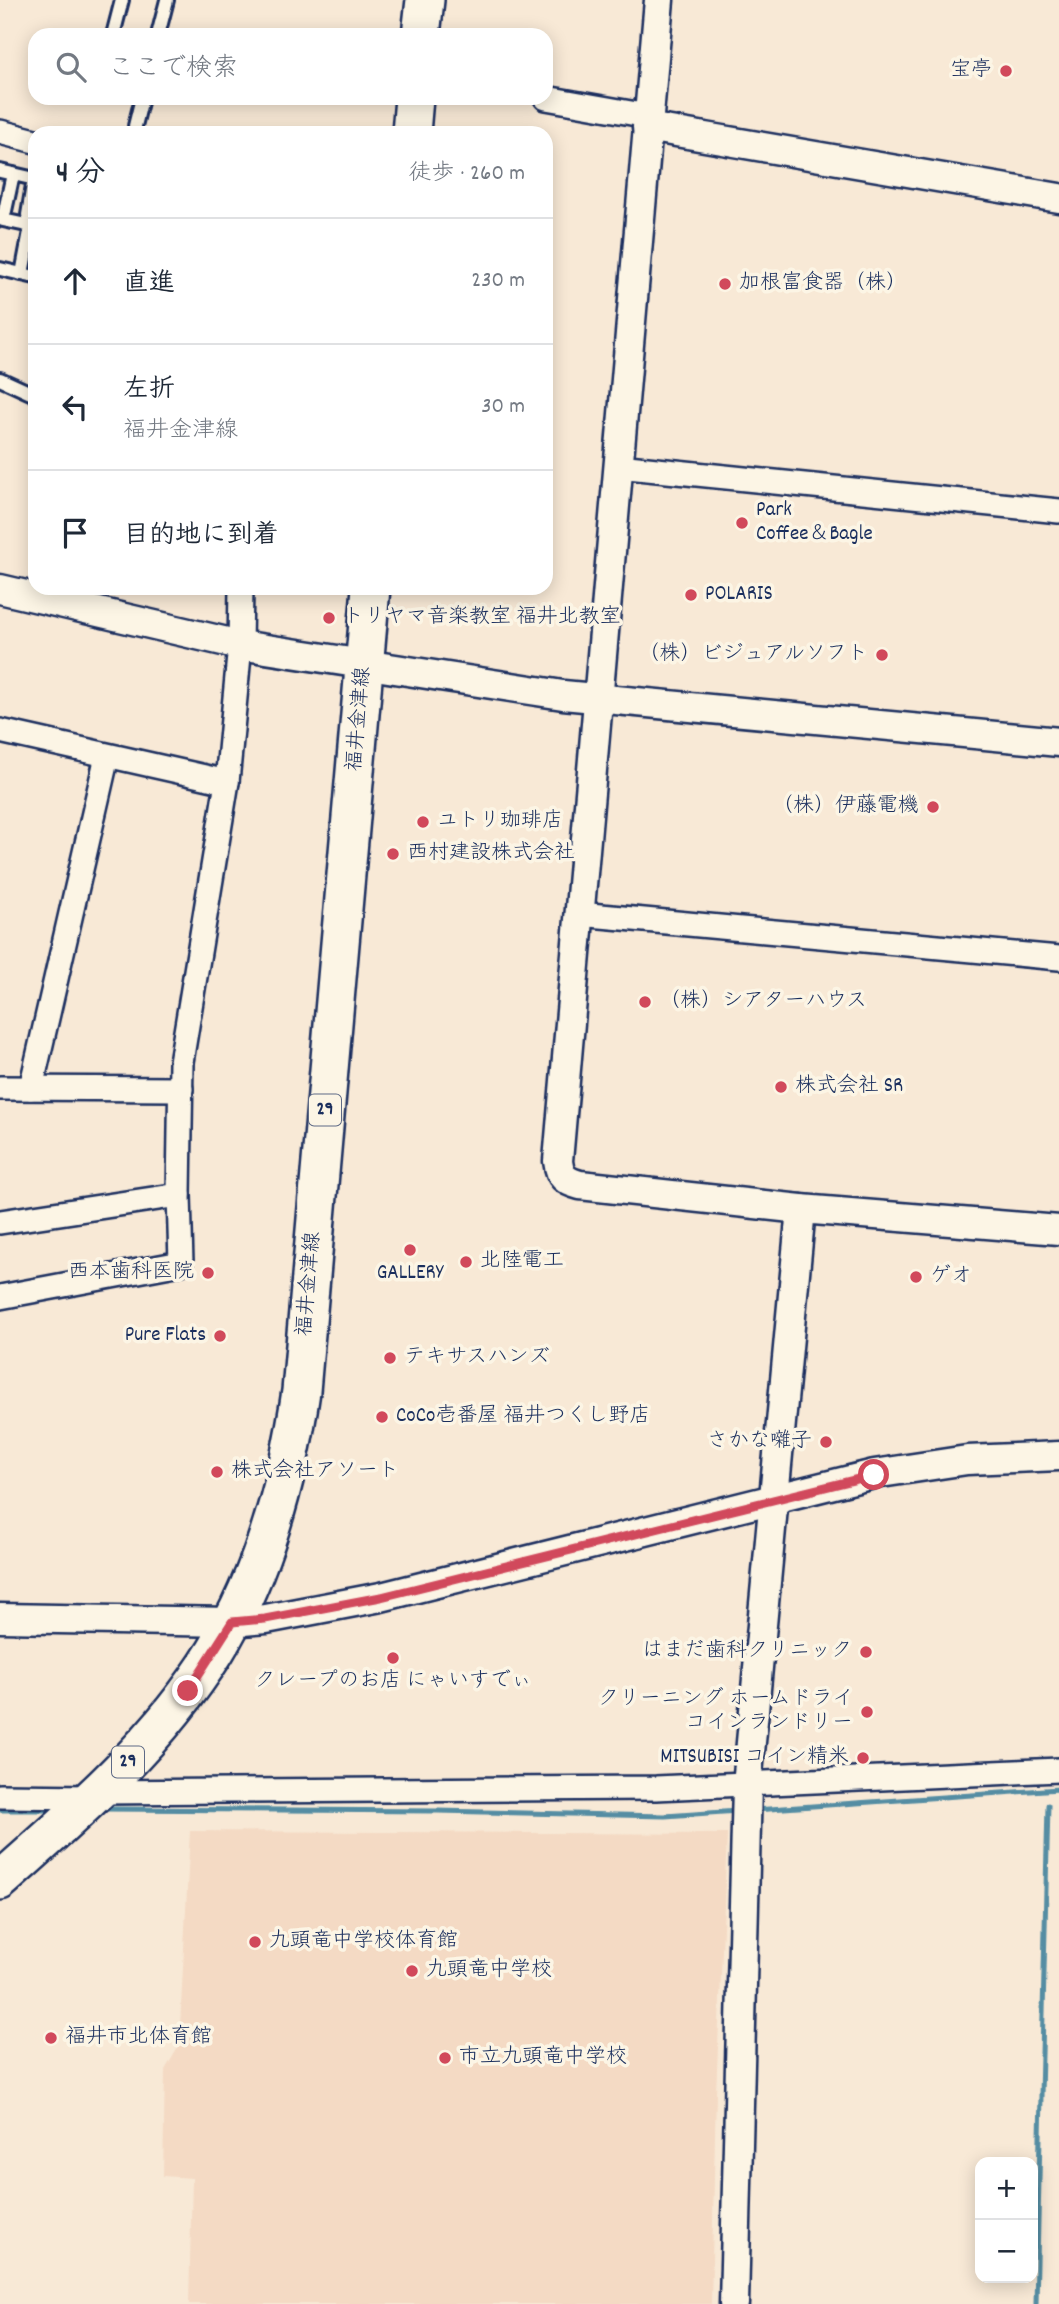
<!DOCTYPE html>
<html lang="ja">
<meta charset="utf-8">
<style>
:root{--surface:#fff;--page:#f2f2f3;--text:#1f2937;--muted:#747a83;--line:#e0e1e3}
body{margin:0;font-family:Dekko,"Klee One",sans-serif;background:var(--page);color:var(--text)}
.controls{position:absolute;right:21px;bottom:21px;display:grid;overflow:hidden;border-radius:14px;box-shadow:0 4px 18px #0003}
.controls button{width:63px;height:63px;display:grid;place-items:center;padding:0;border:0;border-bottom:2px solid var(--line);background:var(--surface);color:var(--text);font:35px sans-serif}
.stop{position:absolute;width:21px;height:21px;margin:-16px;border:5px solid #d1495b;border-radius:50%;background:#fff}
.stop.end{background:#d1495b;border-color:#fff;box-shadow:0 2px 7px #0008}
.list{margin:0;padding:0;list-style:none}
h2{display:flex;justify-content:space-between;align-items:center;height:91px;margin:0;padding:0 28px;font-size:30px}
h2 small{font-size:23px;font-weight:400;color:var(--muted)}
.list li{display:grid;grid-template-columns:46px 1fr auto;gap:21px;align-items:center;box-sizing:border-box;height:126px;padding:0 28px;border-top:2px solid var(--line)}
.list b{display:block;font-size:26px;white-space:nowrap}
.list p{margin:0;font-size:23px;white-space:nowrap;color:var(--muted)}
.list em{font-size:23px;font-style:normal;color:var(--muted)}
.icon{flex:none;width:38px;height:38px;fill:none;stroke:currentColor;stroke-width:2;stroke-linecap:round;stroke-linejoin:round}
.map{position:relative;flex:none;width:1059px;height:2304px;overflow:hidden}
.search{position:absolute;background:var(--surface);box-shadow:0 4px 18px #0003;left:28px;top:28px;width:525px;height:77px;display:flex;align-items:center;gap:18px;box-sizing:border-box;padding:0 24px;border-radius:21px;color:var(--muted);font-size:26px}
.panel{position:absolute;background:var(--surface);box-shadow:0 4px 18px #0003;left:28px;top:126px;width:525px;height:469px;border-radius:21px}
.map>svg:first-child{display:block}
.built{fill:#f4dac4}
.lines{fill:none;stroke-linecap:round;stroke-linejoin:round}
.stream{stroke:#548da3;stroke-width:5}
.service-casing{stroke:#1b2f5e;stroke-width:18}
.minor-casing{stroke:#1b2f5e;stroke-width:28}
.tertiary-casing{stroke:#1b2f5e;stroke-width:33}
.primary-casing{stroke:#1b2f5e;stroke-width:42}
.service{stroke:#fcf5e5;stroke-width:12}
.minor{stroke:#fcf5e5;stroke-width:23}
.tertiary{stroke:#fcf5e5;stroke-width:28}
.primary{stroke:#fcf5e5;stroke-width:37}
.route{stroke:#d1495b;stroke-width:9}
.poi-dot{fill:#d1495b;stroke:#fcf5e5;stroke-width:2.5}
.labels{text-anchor:middle;dominant-baseline:central;stroke-width:7;stroke-linejoin:round;paint-order:stroke}
.shield{fill:#fcf5e5;stroke:#5e6a86;stroke-width:2}
.shield-label{font-size:19px;font-weight:bold;fill:#1b2f5e}
.poi-label{font-size:21px;fill:#1b2f5e;stroke:#fcf5e5;text-anchor:start}
.street-label{font-size:21px;fill:#1b2f5e;stroke:#fcf5e5}
</style>
<div class="map">
<svg width="1059" height="2304" viewBox="0 0 1059 2304">
<rect width="100%" height="100%" fill="#f8e9d6"/>
<filter id="ink" filterUnits="userSpaceOnUse"><feTurbulence type="fractalNoise" baseFrequency=".0143" numOctaves="2"/><feDisplacementMap in="SourceGraphic" scale="14" xChannelSelector="R" yChannelSelector="G"/><feConvolveMatrix kernelMatrix="1 2 1 2 8 2 1 2 1" color-interpolation-filters="sRGB"/></filter>
<g filter="url(#ink)">
<polygon class="built" points="190,1831 727,1834 716,2094 711,2304 189,2304 192,2178 163,2176 165,2070 179,2046"/>
<g class="lines">
<g class="stream">
<polyline points="101,1809 437,1811 665,1816 738,1811"/>
<polyline points="0,1810 59,1810"/>
<polyline points="755,1810 1059,1789"/>
<polyline points="1036,2304 1048,1805"/>
</g>
<g class="service-casing">
<g id="service">
<polyline points="113,35 122,0"/>
<polyline points="158,35 167,0"/>
<polyline points="135,126 142,98"/>
<polyline points="0,171 35,179"/>
<polyline points="13,174 3,220 31,226 22,274"/>
<polyline points="34,179 28,215 35,216"/>
<polyline points="0,269 35,277"/>
<polyline points="0,379 35,395"/>
</g>
</g>
<g class="minor-casing">
<g id="minor">
<polyline points="546,98 648,116"/>
<polyline points="0,132 35,141"/>
<polyline points="618,466 1059,511"/>
<polyline points="0,731 227,782 181,1062 179,1195 181,1263 0,1297"/>
<polyline points="227,782 240,645 241,588"/>
<polyline points="579,914 1059,958"/>
<polyline points="0,1088 181,1089"/>
<polyline points="31,1088 107,756"/>
<polyline points="0,1222 179,1195"/>
<polyline points="98,1792 656,1788 1059,1770"/>
<polyline points="0,1796 93,1797"/>
</g>
</g>
<g class="tertiary-casing">
<g id="tertiary">
<path d="M659 0 558 1161C560 1177 565 1181 580 1185L801 1209 1059 1230"/>
<polyline points="647,127 1059,198"/>
<polyline points="0,589 240,645 563,695 1059,742"/>
<polyline points="0,1618 232,1622 266,1619 381,1597 874,1474 967,1460 1059,1456"/>
<polyline points="734,2304 747,1785 801,1209"/>
</g>
</g>
<g class="primary-casing">
<g id="primary">
<polyline points="421,35 425,0"/>
<polyline points="411,133 414,98"/>
<path d="M0 1881C78 1812 159 1742 215 1652 263 1574 288 1482 301 1391L371 588"/>
</g>
</g>
<use href="#service" class="service"/>
<use href="#minor" class="minor"/>
<use href="#tertiary" class="tertiary"/>
<use href="#primary" class="primary"/>
</g>
</g>
<g class="lines" filter="url(#ink)">
<polyline class="route" points="188,1691 232,1622 265,1619 381,1597 874,1475"/>
</g>
<g class="poi-dot">
<circle cx="1006" cy="71" r="7"/>
<circle cx="725" cy="284" r="7"/>
<circle cx="742" cy="523" r="7"/>
<circle cx="691" cy="595" r="7"/>
<circle cx="329" cy="618" r="7"/>
<circle cx="882" cy="655" r="7"/>
<circle cx="933" cy="807" r="7"/>
<circle cx="423" cy="822" r="7"/>
<circle cx="393" cy="854" r="7"/>
<circle cx="645" cy="1002" r="7"/>
<circle cx="781" cy="1087" r="7"/>
<circle cx="410" cy="1250" r="7"/>
<circle cx="466" cy="1262" r="7"/>
<circle cx="208" cy="1273" r="7"/>
<circle cx="916" cy="1277" r="7"/>
<circle cx="220" cy="1336" r="7"/>
<circle cx="390" cy="1358" r="7"/>
<circle cx="382" cy="1417" r="7"/>
<circle cx="826" cy="1442" r="7"/>
<circle cx="217" cy="1472" r="7"/>
<circle cx="866" cy="1652" r="7"/>
<circle cx="393" cy="1658" r="7"/>
<circle cx="867" cy="1712" r="7"/>
<circle cx="863" cy="1758" r="7"/>
<circle cx="255" cy="1942" r="7"/>
<circle cx="412" cy="1971" r="7"/>
<circle cx="51" cy="2038" r="7"/>
<circle cx="445" cy="2058" r="7"/>
</g>
<g class="labels">
<g class="shield">
<rect x="309" y="1094.5" width="32" height="31" rx="5"/>
<rect x="112" y="1746.5" width="32" height="31" rx="5"/>
</g>
<g class="shield-label">
<text x="325" y="1110">29</text>
<text x="128" y="1762">29</text>
</g>
<g class="poi-label">
<text x="992" y="71" text-anchor="end">宝亭</text>
<text x="739" y="284">加根富食器（株）</text>
<text x="756" y="511">Park<tspan x="756" dy="24">Coffee＆Bagle</tspan></text>
<text x="705" y="595">POLARIS</text>
<text x="343" y="618">トリヤマ音楽教室 福井北教室</text>
<text x="868" y="655" text-anchor="end">（株）ビジュアルソフト</text>
<text x="919" y="807" text-anchor="end">（株）伊藤電機</text>
<text x="437" y="822">ユトリ珈琲店</text>
<text x="407" y="854">西村建設株式会社</text>
<text x="659" y="1002">（株）シアターハウス</text>
<text x="795" y="1087">株式会社 SR</text>
<text x="480" y="1262">北陸電工</text>
<text x="194" y="1273" text-anchor="end">西本歯科医院</text>
<text x="410" y="1274" text-anchor="middle">GALLERY</text>
<text x="930" y="1277">ゲオ</text>
<text x="206" y="1336" text-anchor="end">Pure Flats</text>
<text x="404" y="1358">テキサスハンズ</text>
<text x="396" y="1417">CoCo壱番屋 福井つくし野店</text>
<text x="812" y="1442" text-anchor="end">さかな囃子</text>
<text x="231" y="1472">株式会社アソート</text>
<text x="852" y="1652" text-anchor="end">はまだ歯科クリニック</text>
<text x="393" y="1682" text-anchor="middle">クレープのお店 にゃいすでぃ</text>
<text x="853" y="1700" text-anchor="end">クリーニング ホームドライ<tspan x="853" dy="24">コインランドリー</tspan></text>
<text x="849" y="1758" text-anchor="end">MITSUBISI コイン精米</text>
<text x="269" y="1942">九頭竜中学校体育館</text>
<text x="426" y="1971">九頭竜中学校</text>
<text x="65" y="2038">福井市北体育館</text>
<text x="459" y="2058">市立九頭竜中学校</text>
</g>
<g class="street-label">
<text transform="translate(360 719) rotate(-85)">福井金津線</text>
<text transform="translate(310 1284) rotate(-85)">福井金津線</text>
</g>
</g>
</svg>
<div class="controls">
<button>+</button>
<button>−</button>
</div>
<div class="stop" style="left:874px;top:1475px"></div>
<div class="stop end" style="left:188px;top:1691px"></div>
<div class="search"><svg class="icon" aria-label="search" viewBox="0 0 24 24"><circle cx="10" cy="10" r="6"/><path d="M15 15l6 6"/></svg>ここで検索</div>
<section class="panel">
<h2>4 分<small>徒歩 · 260 m</small></h2>
<ul class="list">
<li><svg class="icon" aria-label="ahead" viewBox="0 0 24 24"><path d="M12 20V5M6 11l6-6 6 6"/></svg><div><b>直進</b></div><em>230 m</em></li>
<li><svg class="icon" aria-label="left" viewBox="0 0 24 24"><path d="M17 20v-9H6M10 6l-5 5 5 5"/></svg><div><b>左折</b><p>福井金津線</p></div><em>30 m</em></li>
<li><svg class="icon" aria-label="arrive" viewBox="0 0 24 24"><path d="M6 21V4h12l-3 4 3 4H6"/></svg><div><b>目的地に到着</b></div></li>
</ul>
</section>
</div>
